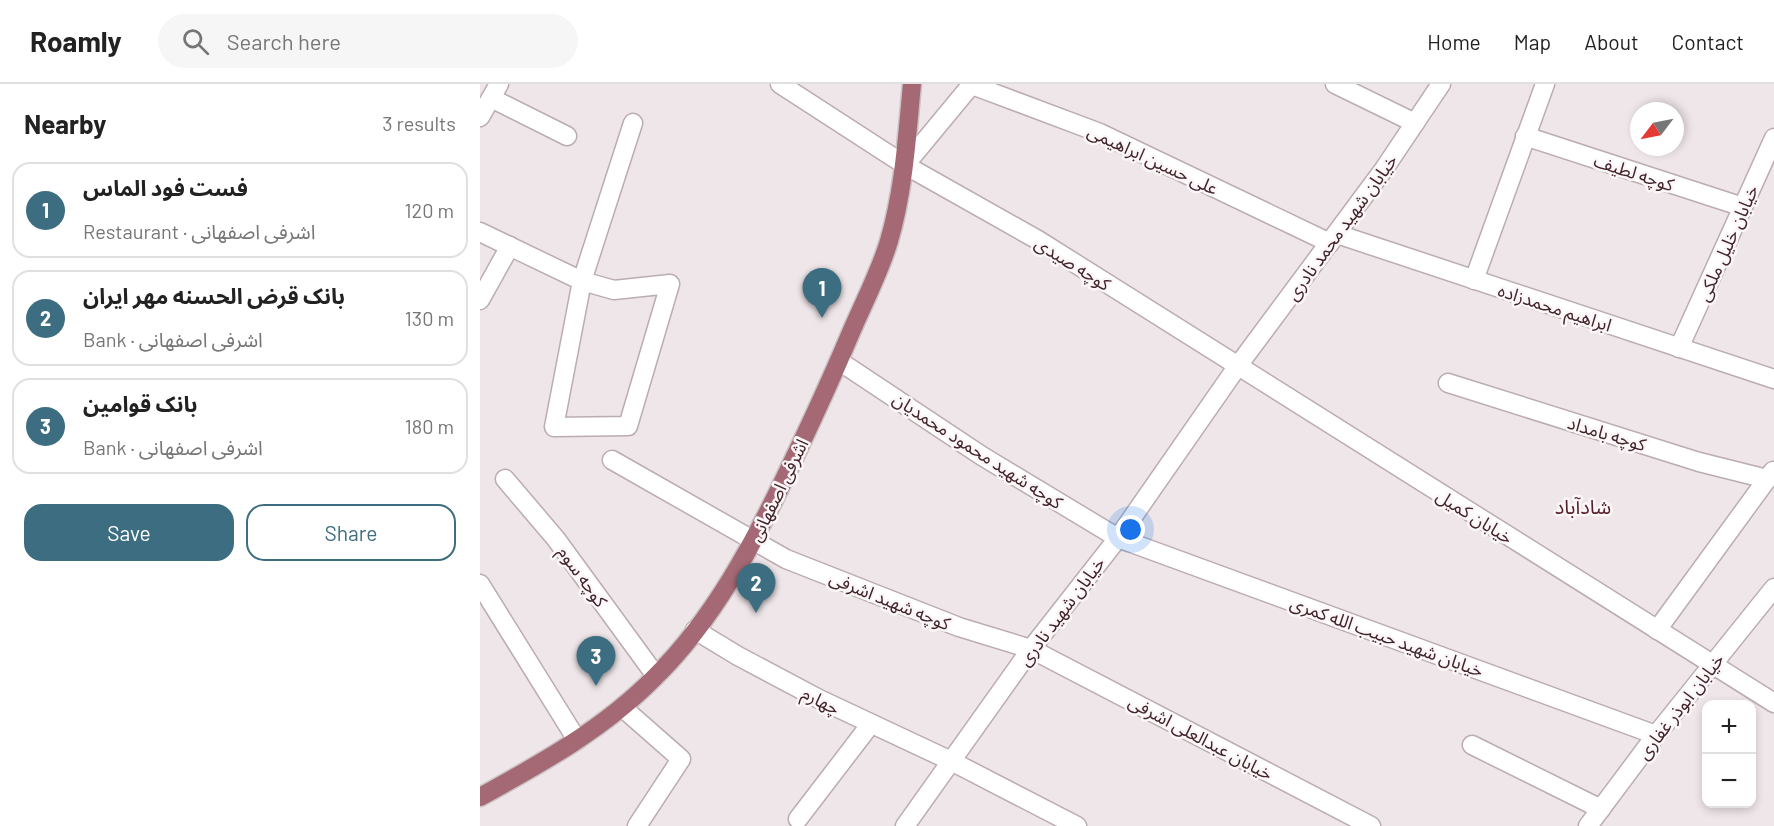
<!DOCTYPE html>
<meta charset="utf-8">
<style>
:root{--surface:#fff;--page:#f6f6f6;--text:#222;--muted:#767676;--line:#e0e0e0;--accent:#3d6d81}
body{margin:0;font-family:Barlow,"Noto Sans Arabic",sans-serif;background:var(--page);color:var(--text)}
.controls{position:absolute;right:18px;bottom:18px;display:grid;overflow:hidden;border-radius:12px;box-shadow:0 3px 9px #0003}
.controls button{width:54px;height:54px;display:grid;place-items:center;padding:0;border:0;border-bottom:2px solid var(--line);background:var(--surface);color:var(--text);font:30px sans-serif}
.compass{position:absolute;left:1150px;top:18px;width:54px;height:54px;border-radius:50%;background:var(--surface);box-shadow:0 3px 9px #0003;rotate:238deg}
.you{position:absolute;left:651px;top:446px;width:21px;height:21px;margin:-15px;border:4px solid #fff;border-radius:50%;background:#1a73e8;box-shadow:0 0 0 9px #1a73e833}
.badge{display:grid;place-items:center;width:39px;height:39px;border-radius:50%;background:var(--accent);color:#fff;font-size:20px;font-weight:700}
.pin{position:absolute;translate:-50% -50px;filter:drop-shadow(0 2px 3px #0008)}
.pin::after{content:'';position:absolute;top:32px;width:21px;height:18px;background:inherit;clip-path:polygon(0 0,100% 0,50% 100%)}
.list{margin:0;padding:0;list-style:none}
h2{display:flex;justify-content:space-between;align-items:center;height:78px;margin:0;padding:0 24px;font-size:26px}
h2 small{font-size:20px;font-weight:400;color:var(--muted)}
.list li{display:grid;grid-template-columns:39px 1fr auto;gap:18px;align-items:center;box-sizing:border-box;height:96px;margin:0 12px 12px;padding:0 12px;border:2px solid var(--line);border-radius:18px}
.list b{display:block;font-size:22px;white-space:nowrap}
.list p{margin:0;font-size:20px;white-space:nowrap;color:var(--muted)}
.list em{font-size:20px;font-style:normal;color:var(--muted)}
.actions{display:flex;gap:12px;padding:18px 24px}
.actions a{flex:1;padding:14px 0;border:2px solid var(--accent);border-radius:18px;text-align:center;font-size:21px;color:var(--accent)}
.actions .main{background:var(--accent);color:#fff}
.icon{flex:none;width:33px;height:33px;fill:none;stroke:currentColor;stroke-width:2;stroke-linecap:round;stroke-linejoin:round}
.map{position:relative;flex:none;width:1294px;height:742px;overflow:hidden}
header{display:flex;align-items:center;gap:36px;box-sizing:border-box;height:84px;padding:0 30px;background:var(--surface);border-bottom:2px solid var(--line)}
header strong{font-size:28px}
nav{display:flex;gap:33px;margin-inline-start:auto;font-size:21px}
.search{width:420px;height:54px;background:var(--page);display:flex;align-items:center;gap:15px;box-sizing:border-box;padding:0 21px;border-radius:33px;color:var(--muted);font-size:22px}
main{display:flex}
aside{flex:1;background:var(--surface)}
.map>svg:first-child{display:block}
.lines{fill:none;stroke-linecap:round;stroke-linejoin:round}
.minor-casing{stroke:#bbacb0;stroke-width:21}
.major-casing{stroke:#cac2c3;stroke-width:21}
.minor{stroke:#fff;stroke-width:18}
.major{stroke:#a56975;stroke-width:18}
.labels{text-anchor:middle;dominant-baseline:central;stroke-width:5;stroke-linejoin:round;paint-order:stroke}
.street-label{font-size:18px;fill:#42242a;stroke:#fbf7f8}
.neighbourhood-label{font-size:20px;fill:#551e29;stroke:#fbf7f8}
</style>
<header>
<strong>Roamly</strong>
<div class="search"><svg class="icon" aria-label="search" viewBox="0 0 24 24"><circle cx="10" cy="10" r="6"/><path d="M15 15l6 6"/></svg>Search here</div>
<nav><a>Home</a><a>Map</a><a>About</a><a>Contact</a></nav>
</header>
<main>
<aside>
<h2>Nearby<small>3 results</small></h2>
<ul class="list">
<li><span class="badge">1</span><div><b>فست فود الماس</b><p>Restaurant · اشرفی اصفهانی</p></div><em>120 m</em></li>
<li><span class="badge">2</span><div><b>بانک قرض الحسنه مهر ایران</b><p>Bank · اشرفی اصفهانی</p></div><em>130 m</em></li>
<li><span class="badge">3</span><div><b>بانک قوامین</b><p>Bank · اشرفی اصفهانی</p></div><em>180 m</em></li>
</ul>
<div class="actions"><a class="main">Save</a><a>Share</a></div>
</aside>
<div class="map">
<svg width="1294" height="742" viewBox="0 0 1294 742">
<rect width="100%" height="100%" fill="#efe6e9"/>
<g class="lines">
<g class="minor-casing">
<g id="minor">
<polyline points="300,0 425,81 558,156 1294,619"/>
<polyline points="855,0 935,39"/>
<polyline points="492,1 620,49 850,159"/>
<polyline points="11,14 87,52"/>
<polyline points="0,33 19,0"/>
<polyline points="1045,52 1263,123"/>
<polyline points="425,81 492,0"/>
<polyline points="0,148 102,197 134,206 190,200 148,342 74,343 102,197 153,39"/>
<polyline points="857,150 1294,295"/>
<polyline points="994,196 1065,0"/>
<polyline points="0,216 30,162"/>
<polyline points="1199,264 1294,54"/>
<polyline points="359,277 502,372 638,454 1176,651"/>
<polyline points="968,299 1219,378 1287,395"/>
<polyline points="132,376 306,475 479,543 551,565 891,742"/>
<polyline points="25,395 76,455 176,592"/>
<polyline points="0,500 97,656"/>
<polyline points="215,546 258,572 339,615 471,677 597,742"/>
<polyline points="1177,546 1293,387"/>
<polyline points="143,624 201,675 157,742"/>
<polyline points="992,661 1121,725"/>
<polyline points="318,735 390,641"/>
<polyline points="425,742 551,565 638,454 757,283 904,85 961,0"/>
<polyline points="1108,742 1176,651 1294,504"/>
</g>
</g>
<g class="major-casing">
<path id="major" d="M0 713C62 679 125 644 175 593 234 535 274 459 309 385 330 341 350 298 369 253 382 222 400 188 409 157 424 106 427 52 432 0"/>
</g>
<use href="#minor" class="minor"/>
<use href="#major" class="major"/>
</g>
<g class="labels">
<g class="street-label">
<text transform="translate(673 75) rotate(25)">علی حسین ابراهیمی</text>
<text transform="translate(1154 88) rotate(18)">کوچه لطیف</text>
<text transform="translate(861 143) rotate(-54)">خیابان شهید محمد نادری</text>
<text transform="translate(1247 159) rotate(-66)">خیابان خلیل ملکی</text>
<text transform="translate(593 179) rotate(32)">کوچه صیدی</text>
<text transform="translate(1075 223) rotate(18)">ابراهیم محمدزاده</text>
<text transform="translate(1127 349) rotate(17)">کوچه بامداد</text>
<text transform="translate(498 366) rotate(33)">کوچه شهید محمود محمدیان</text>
<text transform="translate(298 406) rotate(-64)">اشرفی اصفهانی</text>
<text transform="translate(995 432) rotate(32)">خیابان کمیل</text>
<text transform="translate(103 492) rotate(54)">کوچه سوم</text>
<text transform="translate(410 516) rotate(22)">کوچه شهید اشرفی</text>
<text transform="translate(581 527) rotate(-53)">خیابان شهید نادری</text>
<text transform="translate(907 552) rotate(20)">خیابان شهید حبیب الله کمری</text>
<text transform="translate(341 616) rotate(27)">چهارم</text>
<text transform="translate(1200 622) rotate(-52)">خیابان ابوذر غفاری</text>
<text transform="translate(721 653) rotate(28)">خیابان عبدالعلی اشرفی</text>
</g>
<g class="neighbourhood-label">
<text x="1103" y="422">شادآباد</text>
</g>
</g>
</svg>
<div class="controls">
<button>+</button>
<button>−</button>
</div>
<svg class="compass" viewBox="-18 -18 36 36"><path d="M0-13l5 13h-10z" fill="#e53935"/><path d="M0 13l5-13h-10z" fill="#767676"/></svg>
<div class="you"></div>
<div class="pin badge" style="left:342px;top:234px">1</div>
<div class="pin badge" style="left:276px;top:529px">2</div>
<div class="pin badge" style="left:116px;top:602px">3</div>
</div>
</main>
